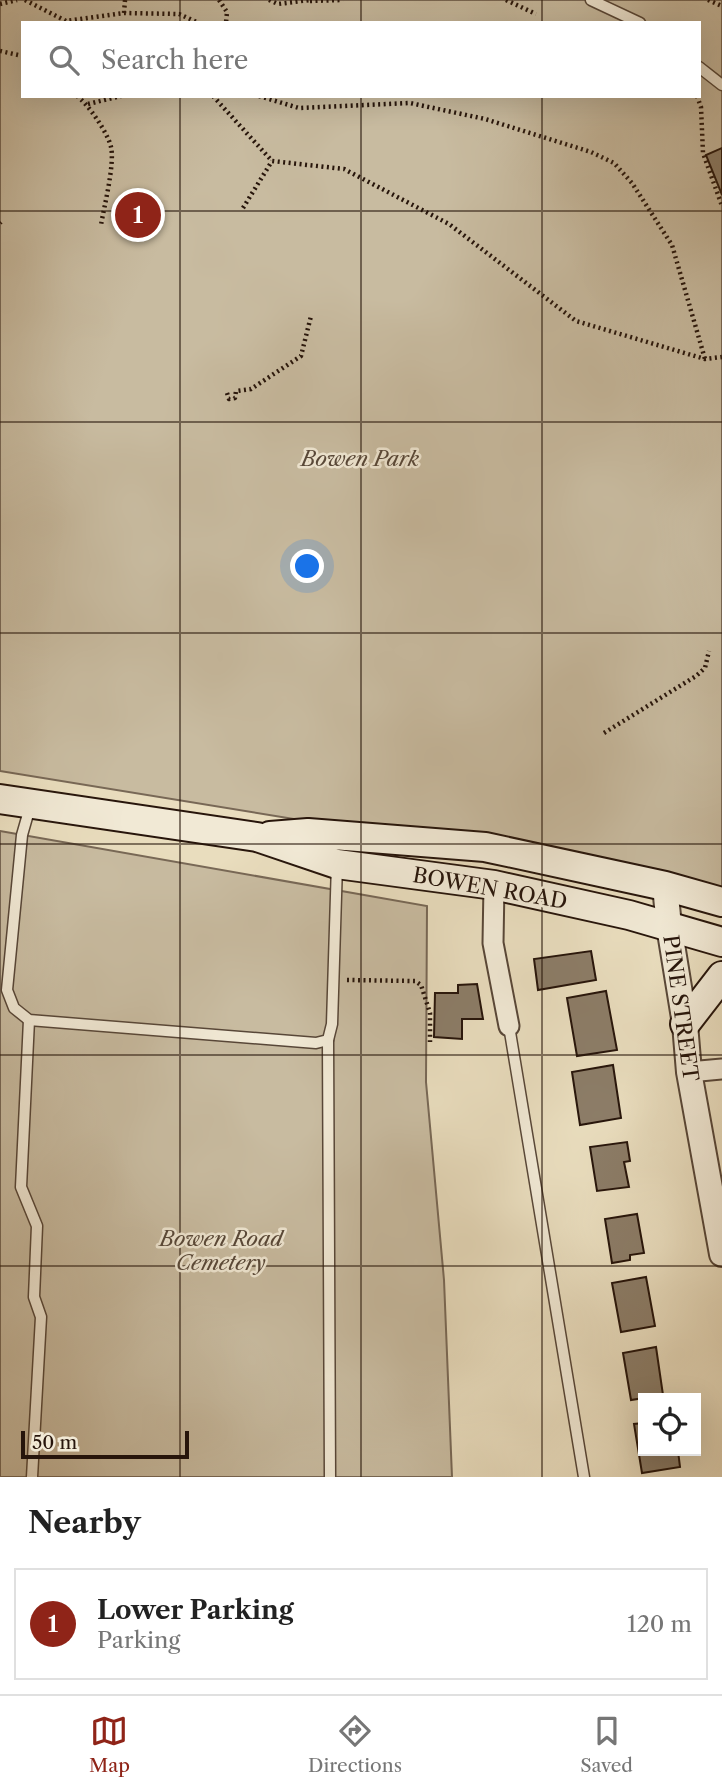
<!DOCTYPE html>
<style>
:root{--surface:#fff;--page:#f6f6f6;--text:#222;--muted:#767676;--line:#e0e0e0;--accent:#8f2418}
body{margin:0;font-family:"Libre Caslon Text",serif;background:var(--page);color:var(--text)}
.controls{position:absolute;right:21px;bottom:21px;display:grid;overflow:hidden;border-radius:0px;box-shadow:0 7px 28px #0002}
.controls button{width:63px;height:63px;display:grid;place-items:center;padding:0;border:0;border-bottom:2px solid var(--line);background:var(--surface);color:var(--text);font:35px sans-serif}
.scale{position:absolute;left:21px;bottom:18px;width:168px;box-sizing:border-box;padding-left:7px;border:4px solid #27150b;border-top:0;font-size:19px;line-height:24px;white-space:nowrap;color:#27150b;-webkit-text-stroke:5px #f1e9d5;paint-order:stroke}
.you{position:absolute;left:308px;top:567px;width:24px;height:24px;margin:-18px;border:5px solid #fff;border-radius:50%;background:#1a73e8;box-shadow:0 0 0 10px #1a73e833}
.badge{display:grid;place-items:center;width:46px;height:46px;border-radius:50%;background:var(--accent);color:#fff;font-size:23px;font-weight:700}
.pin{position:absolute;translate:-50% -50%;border:4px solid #fff;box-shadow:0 2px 7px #0006}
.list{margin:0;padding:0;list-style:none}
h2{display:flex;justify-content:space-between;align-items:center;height:91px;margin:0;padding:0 28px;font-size:30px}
h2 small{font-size:23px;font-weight:400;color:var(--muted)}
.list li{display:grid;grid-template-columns:46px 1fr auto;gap:21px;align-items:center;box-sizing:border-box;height:112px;margin:0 14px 14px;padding:0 14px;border:2px solid var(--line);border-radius:0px}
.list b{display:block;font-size:26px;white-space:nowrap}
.list p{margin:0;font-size:23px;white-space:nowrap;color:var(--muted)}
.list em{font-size:23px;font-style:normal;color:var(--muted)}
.icon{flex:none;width:38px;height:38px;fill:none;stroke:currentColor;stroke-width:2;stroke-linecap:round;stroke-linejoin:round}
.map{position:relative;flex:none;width:722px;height:1477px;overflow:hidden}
.search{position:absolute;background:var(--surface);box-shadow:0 7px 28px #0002;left:21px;right:21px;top:21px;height:77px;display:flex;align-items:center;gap:18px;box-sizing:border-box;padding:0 24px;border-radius:0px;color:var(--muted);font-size:26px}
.sheet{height:217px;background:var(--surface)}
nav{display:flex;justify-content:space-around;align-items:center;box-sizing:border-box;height:98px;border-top:2px solid var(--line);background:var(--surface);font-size:19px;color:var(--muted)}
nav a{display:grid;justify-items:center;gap:4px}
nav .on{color:var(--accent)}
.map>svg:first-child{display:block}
.green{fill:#c8bba0;stroke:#786856;stroke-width:2;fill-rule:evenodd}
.building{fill:#8c7d68;stroke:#27150b;stroke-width:2}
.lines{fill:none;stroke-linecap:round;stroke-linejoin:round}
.service-casing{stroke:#584738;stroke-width:13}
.minor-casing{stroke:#584738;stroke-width:23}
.tertiary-casing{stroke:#584738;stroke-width:28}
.secondary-casing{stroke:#27150b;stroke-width:32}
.path{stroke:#27150b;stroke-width:4.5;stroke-dasharray:2 3.5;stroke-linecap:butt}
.service{stroke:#f1e9d5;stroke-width:10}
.minor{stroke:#f1e9d5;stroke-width:19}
.tertiary{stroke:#f1e9d5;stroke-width:24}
.secondary{stroke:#f1e9d5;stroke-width:28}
.grid{fill:none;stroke:#27150b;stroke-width:2;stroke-opacity:0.55}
.labels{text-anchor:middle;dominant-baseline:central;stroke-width:5;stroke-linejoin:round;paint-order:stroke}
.park-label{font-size:21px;font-style:italic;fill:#574738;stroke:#f1e9d5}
.street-label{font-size:21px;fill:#27150b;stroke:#f1e9d5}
</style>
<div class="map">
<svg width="722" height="1477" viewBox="0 0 722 1477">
<rect width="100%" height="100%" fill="#e9ddbe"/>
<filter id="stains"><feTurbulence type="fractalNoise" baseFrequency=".00286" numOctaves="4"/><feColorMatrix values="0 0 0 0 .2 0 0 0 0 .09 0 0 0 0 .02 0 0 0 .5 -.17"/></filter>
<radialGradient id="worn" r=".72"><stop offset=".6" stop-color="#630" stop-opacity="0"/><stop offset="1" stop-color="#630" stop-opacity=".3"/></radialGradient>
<g class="green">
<path d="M0 0H722V889L0 771ZM23 23H699V96H23Z"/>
<polygon points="0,831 427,906 426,1082 444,1280 452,1477 0,1477"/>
</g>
<g class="building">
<polygon points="722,148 722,195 706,155"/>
<polygon points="591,951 596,980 538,990 534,959"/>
<polygon points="477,984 483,1019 462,1019 462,1039 434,1037 435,993 458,993 458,985"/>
<polygon points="606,991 617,1050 577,1056 567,998"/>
<polygon points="613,1065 621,1118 580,1125 572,1072"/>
<polygon points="627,1142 630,1161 624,1162 629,1187 597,1191 590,1147"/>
<polygon points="637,1214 644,1253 630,1255 630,1260 612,1263 605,1219"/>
<polygon points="646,1277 655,1326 621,1332 612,1283"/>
<polygon points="656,1347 663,1395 631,1400 623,1353"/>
<polygon points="643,1423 643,1451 678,1451 680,1467 642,1473 634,1424"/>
</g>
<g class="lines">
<g class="service-casing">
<g id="service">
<polyline points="591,0 640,23"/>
<polyline points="699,67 722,85"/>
<polyline points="30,807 22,835 7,990 14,1008 29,1020 316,1043 328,1040 332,1024 337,864"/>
<polyline points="29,1020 21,1187 37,1226 34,1297 41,1317 32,1477"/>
<polyline points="509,1026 584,1477"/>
<polyline points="328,1040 330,1477"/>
</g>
</g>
<g class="minor-casing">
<g id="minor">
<polyline points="494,885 493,943 509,1026"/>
<polyline points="689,1072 722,1069"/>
</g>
</g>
<g class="tertiary-casing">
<polyline id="tertiary" points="665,886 669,926 685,1024 689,1072 722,1254"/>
</g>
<g class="secondary-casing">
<g id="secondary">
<polyline points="0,799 257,837 337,864 494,885 629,915 722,942"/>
<polyline points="270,836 308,833 485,847 665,886 722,902"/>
<polyline points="685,1024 722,976"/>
</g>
</g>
<g class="path">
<polyline points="25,0 66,21 124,13 179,14 199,23"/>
<polyline points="219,0 227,12 226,23"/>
<polyline points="269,0 278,4 310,0"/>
<polyline points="506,0 536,14"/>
<polyline points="708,0 722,6"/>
<polyline points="310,1 343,0"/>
<polyline points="0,4 17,0"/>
<polyline points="124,13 125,0"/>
<polyline points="0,51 23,56"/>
<path d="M77 96C88 104 108 133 111 147 115 164 104 207 101 225"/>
<polyline points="213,96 272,161 344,169 449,224 576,321 705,359 722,357"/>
<polyline points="259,96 299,108 410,103 485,119 591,152 614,163 632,183 672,245 705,359"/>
<polyline points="697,96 701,107 703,153 722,206"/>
<polyline points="88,104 121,96"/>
<polyline points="243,208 272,161"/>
<polyline points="0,223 1,222"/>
<polyline points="227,393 229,399 235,398 236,391 251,389 301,356 311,316"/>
<polyline points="604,733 696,676 705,668 709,651"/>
<polyline points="347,980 415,981 421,985 430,1013 430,1042"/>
</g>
<use href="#service" class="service"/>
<use href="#minor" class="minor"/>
<use href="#tertiary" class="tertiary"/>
<use href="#secondary" class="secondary"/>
</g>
<path class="grid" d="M180 0V23M361 0V23M542 0V23M180 96V1477M361 96V1477M542 96V1477M0 211H722M0 422H722M0 633H722M0 844H722M0 1055H722M0 1266H722"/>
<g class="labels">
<g class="park-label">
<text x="360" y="458">Bowen Park</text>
<text x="221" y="1238">Bowen Road<tspan x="221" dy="24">Cemetery</tspan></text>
</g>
<g class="street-label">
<text transform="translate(490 888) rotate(10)">BOWEN ROAD</text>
<text transform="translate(681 1008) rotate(82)">PINE STREET</text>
</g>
</g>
<rect width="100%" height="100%" filter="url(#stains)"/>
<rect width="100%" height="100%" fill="url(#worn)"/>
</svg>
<div class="controls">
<button><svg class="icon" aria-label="locate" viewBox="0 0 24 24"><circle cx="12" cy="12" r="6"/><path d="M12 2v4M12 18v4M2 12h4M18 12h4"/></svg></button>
</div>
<div class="scale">50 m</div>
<div class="you"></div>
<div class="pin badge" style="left:138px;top:215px">1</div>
<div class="search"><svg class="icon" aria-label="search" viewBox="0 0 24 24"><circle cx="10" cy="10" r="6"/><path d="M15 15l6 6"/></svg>Search here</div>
</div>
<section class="sheet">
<h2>Nearby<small></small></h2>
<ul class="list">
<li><span class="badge">1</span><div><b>Lower Parking</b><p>Parking</p></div><em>120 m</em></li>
</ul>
</section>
<nav>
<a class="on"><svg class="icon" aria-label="map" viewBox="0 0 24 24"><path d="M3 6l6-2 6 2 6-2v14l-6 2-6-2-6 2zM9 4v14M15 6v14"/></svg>Map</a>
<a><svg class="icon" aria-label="directions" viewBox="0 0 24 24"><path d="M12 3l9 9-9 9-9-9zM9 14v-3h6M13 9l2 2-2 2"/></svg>Directions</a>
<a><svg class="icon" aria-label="saved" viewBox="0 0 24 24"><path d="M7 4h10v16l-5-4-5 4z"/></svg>Saved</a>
</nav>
